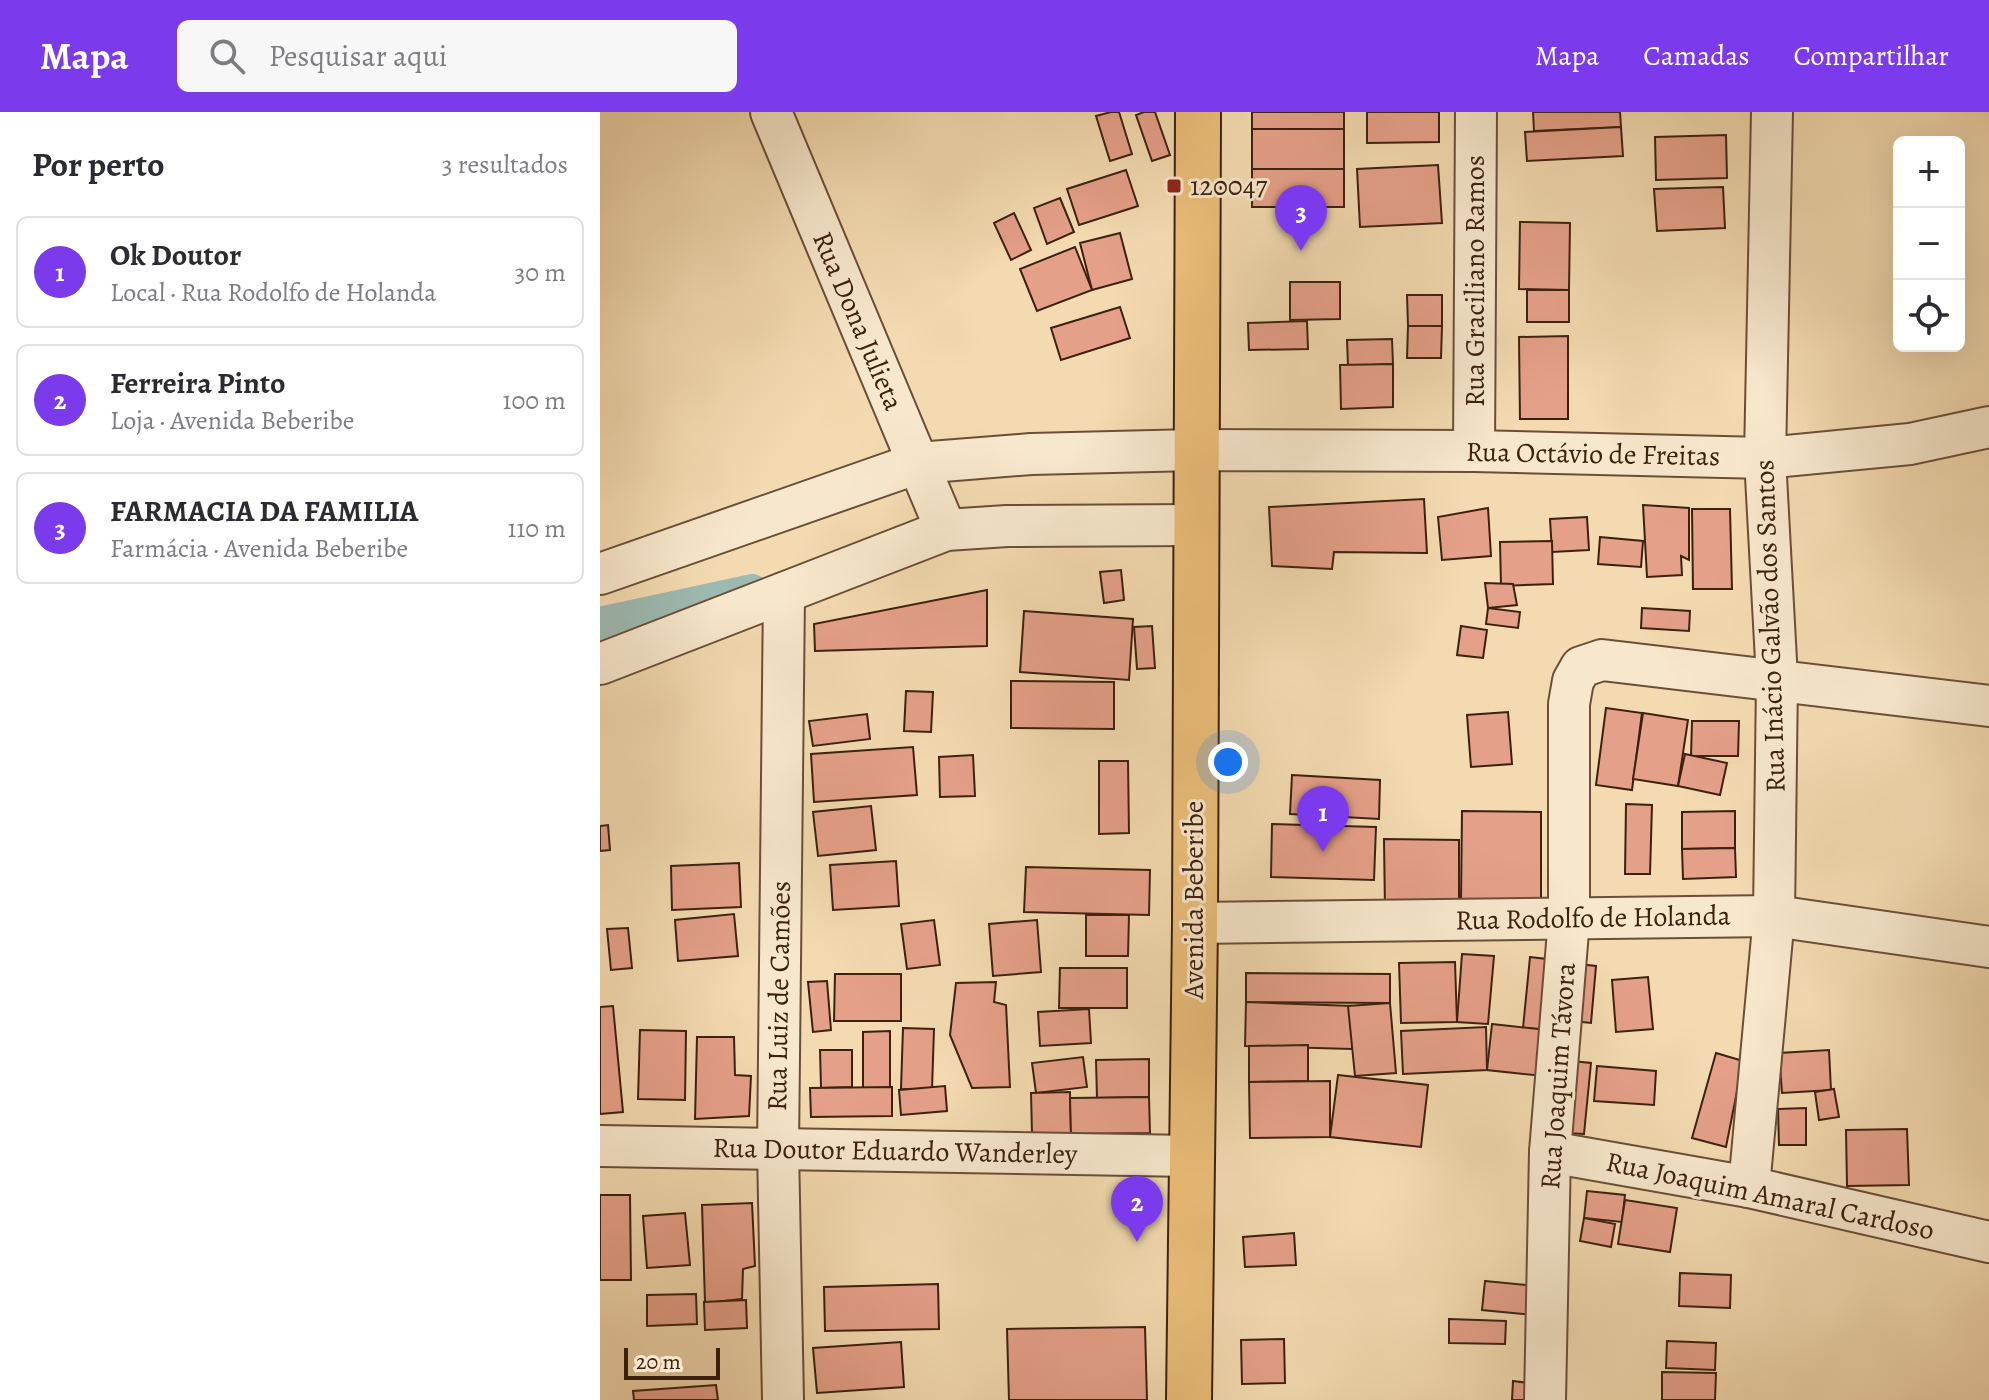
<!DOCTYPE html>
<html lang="pt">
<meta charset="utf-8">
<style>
:root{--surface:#fff;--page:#f7f7f7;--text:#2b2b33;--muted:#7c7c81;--line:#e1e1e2;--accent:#7c3aed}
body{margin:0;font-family:Alegreya,serif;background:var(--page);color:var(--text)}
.controls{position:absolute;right:24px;top:24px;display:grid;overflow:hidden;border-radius:12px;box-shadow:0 8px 32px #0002}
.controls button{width:72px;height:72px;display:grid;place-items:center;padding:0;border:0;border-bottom:2px solid var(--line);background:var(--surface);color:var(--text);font:40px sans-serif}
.scale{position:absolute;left:24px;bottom:20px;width:96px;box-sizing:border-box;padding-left:8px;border:4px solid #3d210f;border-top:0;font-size:22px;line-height:28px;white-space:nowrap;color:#3d210f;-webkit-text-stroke:6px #f7e7cc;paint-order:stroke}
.you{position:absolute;left:628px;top:650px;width:28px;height:28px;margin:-20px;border:6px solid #fff;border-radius:50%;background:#1a73e8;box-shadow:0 0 0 12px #1a73e833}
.badge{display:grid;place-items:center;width:52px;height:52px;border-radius:50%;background:var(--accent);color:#fff;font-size:26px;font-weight:700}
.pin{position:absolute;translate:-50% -66px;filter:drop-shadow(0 2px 4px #0008)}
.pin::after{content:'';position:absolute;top:42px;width:28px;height:24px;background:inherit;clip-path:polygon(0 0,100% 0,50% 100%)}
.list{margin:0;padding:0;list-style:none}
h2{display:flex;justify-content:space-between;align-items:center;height:104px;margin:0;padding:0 32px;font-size:34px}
h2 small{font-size:26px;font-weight:400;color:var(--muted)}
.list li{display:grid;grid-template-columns:52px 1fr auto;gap:24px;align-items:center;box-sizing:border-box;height:112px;margin:0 16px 16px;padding:0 16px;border:2px solid var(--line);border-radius:12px}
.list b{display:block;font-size:30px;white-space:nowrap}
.list p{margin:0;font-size:26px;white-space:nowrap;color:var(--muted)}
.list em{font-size:26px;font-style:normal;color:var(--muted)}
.icon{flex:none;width:44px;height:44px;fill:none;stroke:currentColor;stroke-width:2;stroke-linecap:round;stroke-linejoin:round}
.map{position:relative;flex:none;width:1389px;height:1288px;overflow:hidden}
header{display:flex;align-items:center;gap:48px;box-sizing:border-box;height:112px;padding:0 40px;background:var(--accent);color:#fff}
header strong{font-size:38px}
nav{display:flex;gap:44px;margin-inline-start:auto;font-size:28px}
.search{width:560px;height:72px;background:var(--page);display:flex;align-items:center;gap:20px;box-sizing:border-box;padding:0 28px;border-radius:12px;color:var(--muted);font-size:30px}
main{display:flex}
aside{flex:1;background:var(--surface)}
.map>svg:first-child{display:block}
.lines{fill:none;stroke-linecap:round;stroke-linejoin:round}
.canal{stroke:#9dbab2;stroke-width:34}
.building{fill:#e5a089;stroke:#3d210f;stroke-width:2}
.minor-casing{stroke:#6a4f37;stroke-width:44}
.major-casing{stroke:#3d210f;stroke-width:48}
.minor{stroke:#f7e7cc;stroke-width:40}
.major{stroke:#eabd78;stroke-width:44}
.poi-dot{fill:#8f2418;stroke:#f7e7cc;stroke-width:3}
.labels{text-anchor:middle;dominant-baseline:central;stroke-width:6;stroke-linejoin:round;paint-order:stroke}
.poi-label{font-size:28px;fill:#3d210f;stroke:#f7e7cc;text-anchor:start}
.street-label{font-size:28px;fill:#3d210f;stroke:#f7e7cc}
</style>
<header>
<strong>Mapa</strong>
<div class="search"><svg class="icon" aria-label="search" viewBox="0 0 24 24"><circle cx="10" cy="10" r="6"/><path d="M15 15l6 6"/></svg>Pesquisar aqui</div>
<nav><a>Mapa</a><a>Camadas</a><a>Compartilhar</a></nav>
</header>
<main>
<aside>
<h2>Por perto<small>3 resultados</small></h2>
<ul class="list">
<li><span class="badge">1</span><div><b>Ok Doutor</b><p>Local · Rua Rodolfo de Holanda</p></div><em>30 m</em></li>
<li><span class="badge">2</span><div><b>Ferreira Pinto</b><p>Loja · Avenida Beberibe</p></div><em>100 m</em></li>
<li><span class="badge">3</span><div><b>FARMACIA DA FAMILIA</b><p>Farmácia · Avenida Beberibe</p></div><em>110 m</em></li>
</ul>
</aside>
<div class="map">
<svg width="1389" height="1288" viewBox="0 0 1389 1288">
<rect width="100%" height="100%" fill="#f3dab0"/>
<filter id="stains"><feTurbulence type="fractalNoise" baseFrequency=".0025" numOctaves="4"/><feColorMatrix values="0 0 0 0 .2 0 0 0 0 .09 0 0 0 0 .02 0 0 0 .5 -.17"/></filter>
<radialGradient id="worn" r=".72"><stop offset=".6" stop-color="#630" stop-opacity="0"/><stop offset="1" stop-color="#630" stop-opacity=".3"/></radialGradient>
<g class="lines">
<polyline class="canal" points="0,512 152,479"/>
</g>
<g class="building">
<polygon points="511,0 519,0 532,42 510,49 496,4"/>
<polygon points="544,0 555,0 570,43 552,49 536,3"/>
<rect x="652" y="0" width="92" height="17"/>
<polygon points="767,0 839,0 839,30 767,31"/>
<polygon points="933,0 1020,0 1021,15 934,19"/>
<polygon points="1021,15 1023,44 927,49 925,20"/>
<rect x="652" y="17" width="92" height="40"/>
<polygon points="1126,23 1127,66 1056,68 1055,25"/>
<polygon points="838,53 842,111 760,115 757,57"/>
<rect x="652" y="57" width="92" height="38"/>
<polygon points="526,58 538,94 479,113 467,77"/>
<polygon points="1123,75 1125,116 1057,119 1054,77"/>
<polygon points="460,86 474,120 447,132 434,96"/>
<polygon points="414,101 431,138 411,148 394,111"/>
<polygon points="920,110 970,111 969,178 919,177"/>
<polygon points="520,121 532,167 492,178 480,131"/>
<polygon points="475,135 492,178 437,199 420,157"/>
<polygon points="690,170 740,170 740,207 690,208"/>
<rect x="927" y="178" width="42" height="32"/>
<polygon points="807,183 842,183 842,214 808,214"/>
<polygon points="520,195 530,226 461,248 451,216"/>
<polygon points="707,209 708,237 649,238 648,211"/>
<polygon points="808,214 842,214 841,246 807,246"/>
<polygon points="968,224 968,307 920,307 919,225"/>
<polygon points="792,227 793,252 748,254 747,228"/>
<polygon points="793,252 793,295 741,297 740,253"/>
<polygon points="824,387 827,441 734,440 732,457 672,454 669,395"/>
<polygon points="1043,393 1089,396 1089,448 1081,444 1082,463 1047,465"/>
<polygon points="888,396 891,444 842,448 838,405"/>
<polygon points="1092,397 1130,397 1132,477 1093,477"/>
<polygon points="987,405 989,438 952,440 950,407"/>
<polygon points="1000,425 1043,429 1041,455 998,452"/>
<polygon points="952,429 953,472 901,474 900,430"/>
<polygon points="521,458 524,488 504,491 500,460"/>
<polygon points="885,471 913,472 917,493 888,496"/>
<polygon points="387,478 387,534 215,539 214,512"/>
<polygon points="888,496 920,500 918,516 886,512"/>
<polygon points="1042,496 1090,499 1089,519 1041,516"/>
<polygon points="424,499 533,507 529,568 420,560"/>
<polygon points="552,514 555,556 537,557 534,515"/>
<polygon points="861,514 887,518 883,546 857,543"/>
<polygon points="411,569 514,570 514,617 411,616"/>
<polygon points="306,579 333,580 331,620 304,619"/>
<polygon points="1006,596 1042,601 1032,678 996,673"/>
<polygon points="908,600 912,652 871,655 867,603"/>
<polygon points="1043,601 1088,608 1078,674 1033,667"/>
<polygon points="267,602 270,627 213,634 209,609"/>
<polygon points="1092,609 1139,609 1138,644 1091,644"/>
<polygon points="313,635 317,683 214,690 211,642"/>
<polygon points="1085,642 1127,651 1120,683 1078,674"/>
<polygon points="373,643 375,684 340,685 339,645"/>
<polygon points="499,649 528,649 529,721 499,722"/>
<polygon points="692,663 780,668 779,707 690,702"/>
<polygon points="1026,692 1052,693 1050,762 1025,762"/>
<polygon points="271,694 276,738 218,744 213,700"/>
<polygon points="862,699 941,700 941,790 861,790"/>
<polygon points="1135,699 1135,736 1082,737 1082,700"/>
<polygon points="672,712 776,715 774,768 671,765"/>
<polygon points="8,713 10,738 0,739 0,714"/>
<polygon points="784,727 859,728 859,799 785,798"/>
<polygon points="1135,736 1136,765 1083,767 1082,737"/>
<polygon points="296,749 299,794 233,798 230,753"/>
<polygon points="139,751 141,795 72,798 71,754"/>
<polygon points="426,755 550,758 549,803 424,800"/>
<polygon points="134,802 138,844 78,849 75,808"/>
<polygon points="486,803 529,803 528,844 486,844"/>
<polygon points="334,808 340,853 307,857 301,812"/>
<polygon points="437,808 441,860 393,864 389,812"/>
<polygon points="28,816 32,856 11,858 7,817"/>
<polygon points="862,842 894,844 888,912 857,910"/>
<polygon points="930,845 955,848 948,918 923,916"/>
<polygon points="855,850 857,910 801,911 799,851"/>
<polygon points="978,852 996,854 991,911 973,909"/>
<polygon points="460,856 527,856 527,896 459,896"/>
<polygon points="646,861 790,862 790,891 646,890"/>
<polygon points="235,862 301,862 301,909 234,909"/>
<polygon points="1048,865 1053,917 1016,920 1012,868"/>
<polygon points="227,869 231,918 213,920 208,870"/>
<polygon points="396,870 394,890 406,893 410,975 372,976 350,923 356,871"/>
<polygon points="646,890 753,894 752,937 645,934"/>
<polygon points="790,891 796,961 755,964 748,894"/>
<polygon points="13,894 23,1000 0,1002 0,895"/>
<polygon points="489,897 491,931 440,934 438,900"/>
<polygon points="892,912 948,918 943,964 887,958"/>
<polygon points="886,915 887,958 803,962 801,919"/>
<polygon points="303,916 334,917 332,978 301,977"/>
<polygon points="40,918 86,919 85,988 38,987"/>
<polygon points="290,919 290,979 263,979 263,920"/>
<polygon points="97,925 134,925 135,963 151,964 149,1004 95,1007"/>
<polygon points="708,933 708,969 649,970 649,934"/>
<polygon points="220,938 252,938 252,975 221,976"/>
<polygon points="1229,938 1231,978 1182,981 1179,941"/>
<polygon points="1116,941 1143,949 1126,1035 1092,1026"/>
<polygon points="483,945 487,975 436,981 432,951"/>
<polygon points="549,947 549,985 497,986 496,948"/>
<polygon points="972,949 991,951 984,1022 965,1021"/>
<polygon points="997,954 1056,959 1054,993 994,989"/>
<polygon points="738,963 828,973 821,1035 730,1025"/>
<polygon points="730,969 730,1025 650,1026 649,970"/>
<polygon points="345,974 347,999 301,1003 299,978"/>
<polygon points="292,975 292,1004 211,1005 210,976"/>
<polygon points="1234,977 1239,1005 1219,1008 1215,980"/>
<polygon points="470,980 471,1022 432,1022 431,981"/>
<polygon points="549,985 550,1021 471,1022 470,986"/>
<polygon points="1206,996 1206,1033 1179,1033 1178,997"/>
<polygon points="1307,1017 1309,1073 1247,1074 1246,1018"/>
<polygon points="987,1079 1025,1083 1022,1110 984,1106"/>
<polygon points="0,1083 30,1083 31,1168 0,1168"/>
<polygon points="1025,1088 1077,1096 1070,1140 1018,1132"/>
<polygon points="152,1091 155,1154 143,1157 142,1187 105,1191 102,1093"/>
<polygon points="85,1101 90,1153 47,1156 43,1104"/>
<polygon points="984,1106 1015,1112 1011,1135 980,1129"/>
<polygon points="694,1121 696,1153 645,1155 643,1125"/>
<polygon points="1080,1161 1131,1163 1130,1196 1079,1194"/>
<polygon points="885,1169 937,1174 935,1203 882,1198"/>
<polygon points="338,1172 339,1217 225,1219 224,1175"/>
<polygon points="96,1182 97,1212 47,1214 47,1183"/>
<polygon points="146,1188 147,1216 105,1218 104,1190"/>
<polygon points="849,1207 906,1209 905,1232 849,1231"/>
<polygon points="545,1215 547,1288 409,1288 407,1217"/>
<polygon points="684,1227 685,1271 642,1272 641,1228"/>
<polygon points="1067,1229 1116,1231 1115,1258 1066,1256"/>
<polygon points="301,1230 304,1275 217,1281 213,1236"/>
<polygon points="1062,1260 1116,1261 1115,1288 1062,1288"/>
<polygon points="913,1269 929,1271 928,1288 912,1288"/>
<polygon points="116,1273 118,1288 34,1288 33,1279"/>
</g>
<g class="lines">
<g class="minor-casing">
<g id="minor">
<polyline points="171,0 346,418"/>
<polyline points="874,339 876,0"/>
<polyline points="0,462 318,351 431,342 594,338 874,339 1165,346 1310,332 1389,315"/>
<polyline points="0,552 346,418 407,414 595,413"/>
<polyline points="595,811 1174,804 1389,835"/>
<polyline points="0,1034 591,1044"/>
<polyline points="950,1040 1149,1075 1389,1130"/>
<polyline points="1149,1075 1174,804 1177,567 1165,346 1172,0"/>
<polyline points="183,1288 178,1037 184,481"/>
<polyline points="945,1288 950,1040 969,807 969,592 973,569 981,555 1002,548 1389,594"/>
</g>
</g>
<g class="major-casing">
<polyline id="major" points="589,1288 595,811 598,0"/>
</g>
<use href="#minor" class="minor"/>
<use href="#major" class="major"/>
</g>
<rect class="poi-dot" x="566" y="66" width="16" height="16" rx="4"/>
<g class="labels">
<g class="poi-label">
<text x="590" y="74">120047</text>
</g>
<g class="street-label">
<text transform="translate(875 169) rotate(-90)">Rua Graciliano Ramos</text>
<text transform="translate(258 209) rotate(67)">Rua Dona Julieta</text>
<text transform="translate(993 342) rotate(1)">Rua Octávio de Freitas</text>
<text transform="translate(1170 514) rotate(-92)">Rua Inácio Galvão dos Santos</text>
<text transform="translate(594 788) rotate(-90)">Avenida Beberibe</text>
<text transform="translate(993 806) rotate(-1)">Rua Rodolfo de Holanda</text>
<text transform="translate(179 884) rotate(-89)">Rua Luiz de Camões</text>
<text transform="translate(958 964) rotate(-86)">Rua Joaquim Távora</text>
<text transform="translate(295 1039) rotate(1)">Rua Doutor Eduardo Wanderley</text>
<text transform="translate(1170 1084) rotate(12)">Rua Joaquim Amaral Cardoso</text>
</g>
</g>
<rect width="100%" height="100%" filter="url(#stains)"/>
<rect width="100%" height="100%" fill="url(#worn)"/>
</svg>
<div class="controls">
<button>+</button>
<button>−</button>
<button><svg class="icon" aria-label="locate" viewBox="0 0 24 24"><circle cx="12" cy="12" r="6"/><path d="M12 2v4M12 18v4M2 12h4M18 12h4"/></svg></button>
</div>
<div class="scale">20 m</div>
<div class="you"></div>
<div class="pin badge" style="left:723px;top:740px">1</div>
<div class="pin badge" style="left:537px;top:1130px">2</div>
<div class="pin badge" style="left:701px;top:139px">3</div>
</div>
</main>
